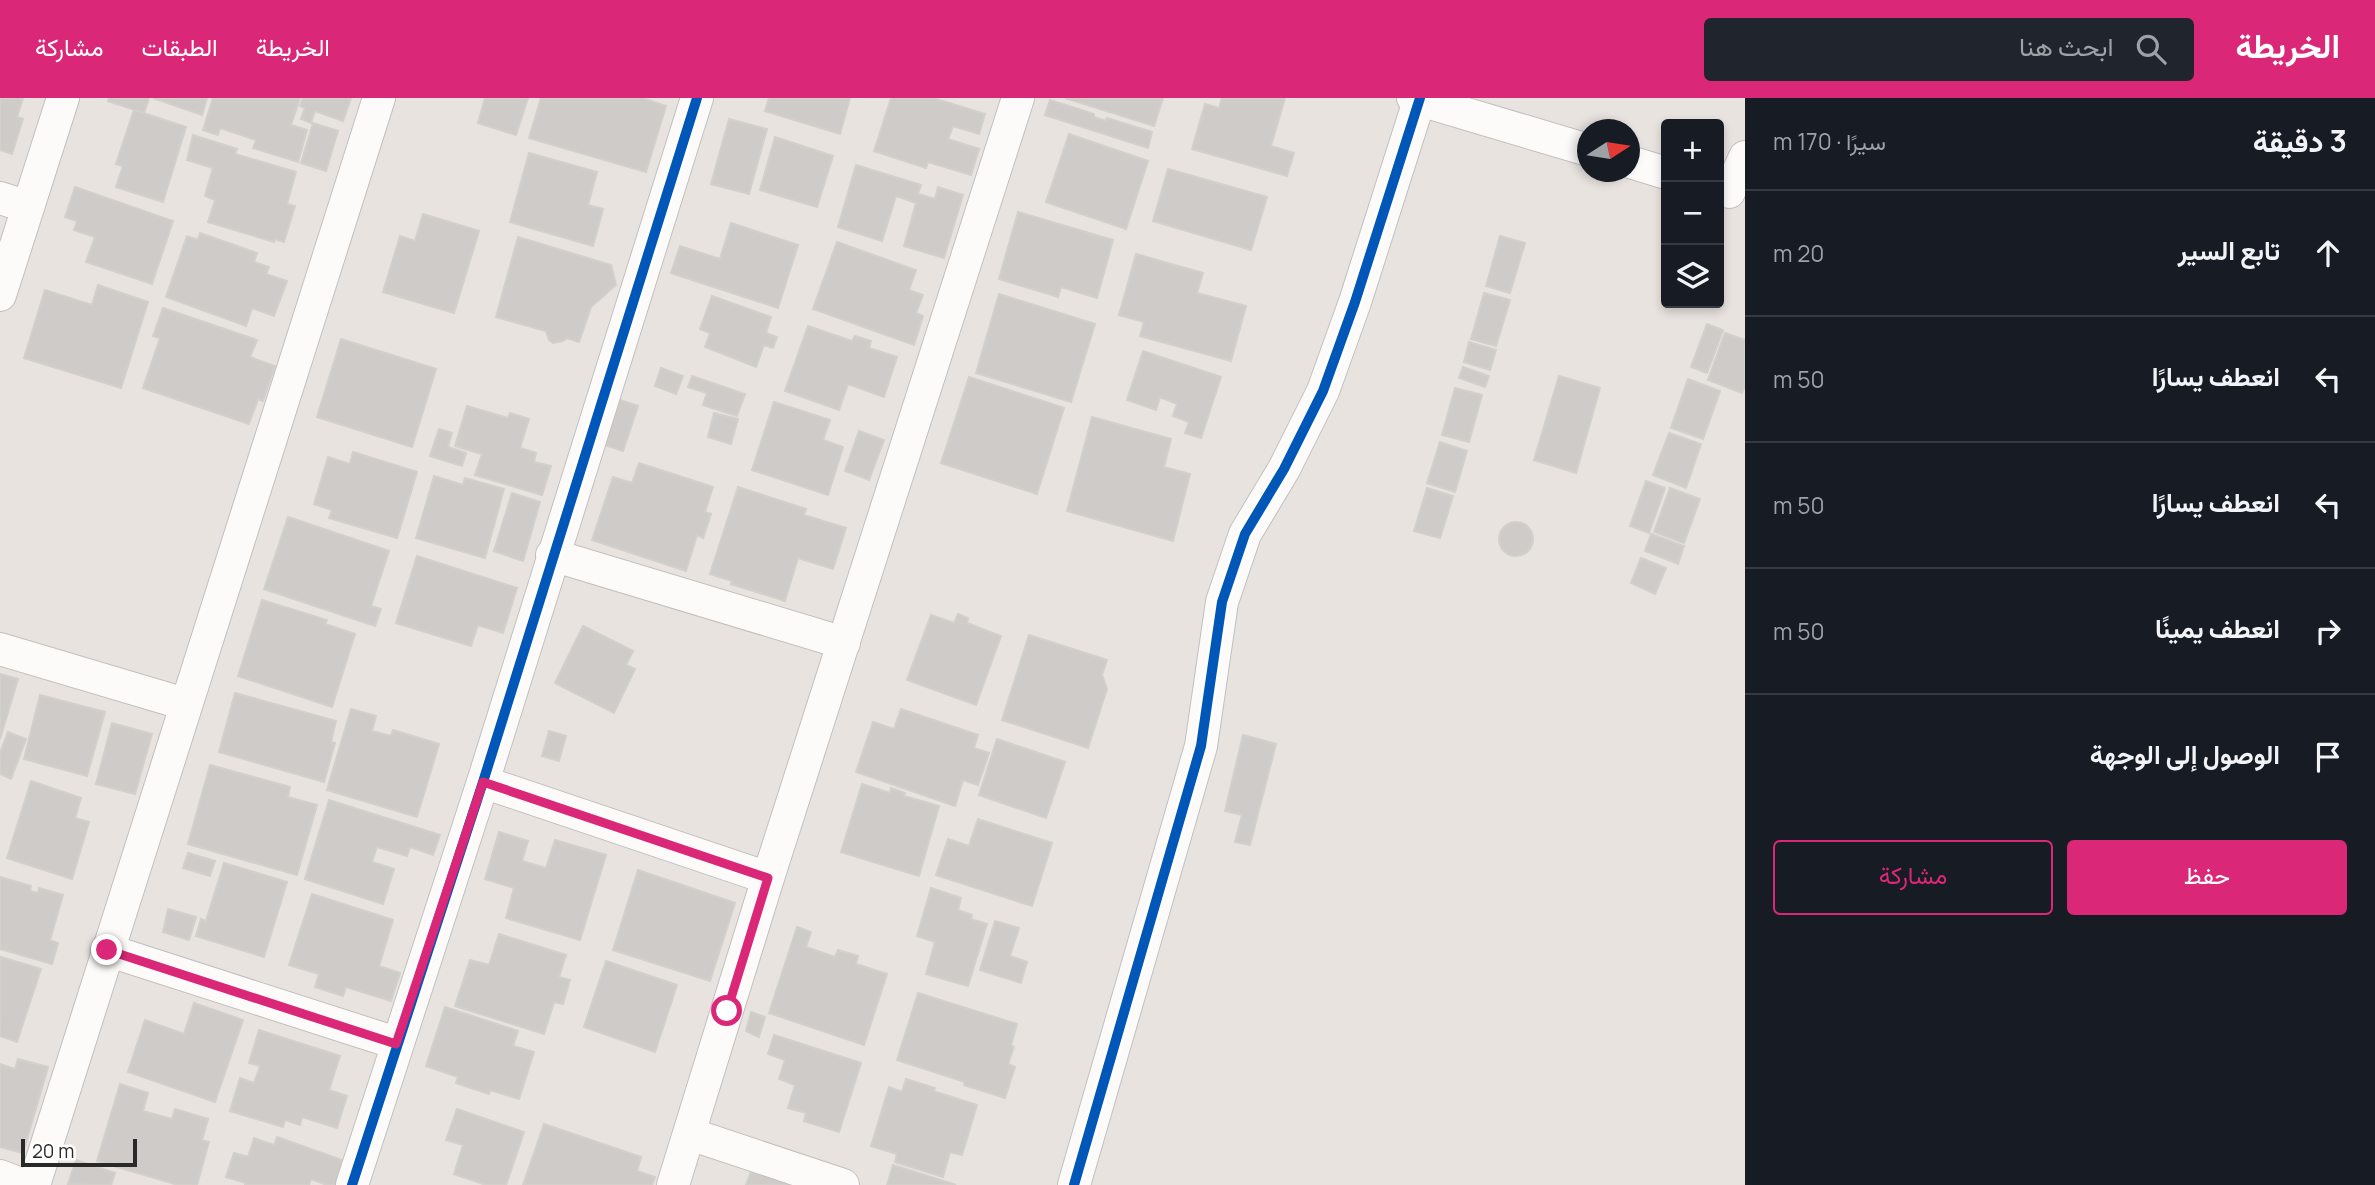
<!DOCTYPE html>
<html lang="ar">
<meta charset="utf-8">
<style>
:root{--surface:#171b24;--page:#20242c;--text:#f1f3f6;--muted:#9ea1a6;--line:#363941;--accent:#db2777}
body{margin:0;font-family:Manrope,Vazirmatn,sans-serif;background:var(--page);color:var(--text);direction:rtl}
.controls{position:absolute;right:21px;top:21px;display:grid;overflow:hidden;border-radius:7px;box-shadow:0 4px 10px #0003}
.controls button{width:63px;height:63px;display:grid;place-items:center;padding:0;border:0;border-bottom:2px solid var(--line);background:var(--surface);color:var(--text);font:35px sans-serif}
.compass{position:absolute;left:1577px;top:21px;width:63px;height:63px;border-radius:50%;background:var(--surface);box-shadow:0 4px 10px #0003;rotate:78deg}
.scale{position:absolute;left:21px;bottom:18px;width:116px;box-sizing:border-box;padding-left:7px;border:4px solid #292929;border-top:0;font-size:19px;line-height:24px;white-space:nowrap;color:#292929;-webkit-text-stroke:5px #fff;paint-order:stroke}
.stop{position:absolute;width:21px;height:21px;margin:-16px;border:5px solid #db2777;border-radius:50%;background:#fff}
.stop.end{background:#db2777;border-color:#fff;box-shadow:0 2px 7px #0008}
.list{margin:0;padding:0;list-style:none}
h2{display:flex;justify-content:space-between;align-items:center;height:91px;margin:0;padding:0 28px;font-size:30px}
h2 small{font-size:23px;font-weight:400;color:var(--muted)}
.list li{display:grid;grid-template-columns:46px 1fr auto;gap:21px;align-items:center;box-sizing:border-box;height:126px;padding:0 28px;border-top:2px solid var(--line)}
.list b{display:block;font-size:26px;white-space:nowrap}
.list em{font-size:23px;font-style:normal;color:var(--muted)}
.actions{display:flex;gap:14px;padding:21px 28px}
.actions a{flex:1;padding:16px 0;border:2px solid var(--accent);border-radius:7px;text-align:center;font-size:24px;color:var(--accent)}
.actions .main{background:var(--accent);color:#fff}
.icon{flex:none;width:38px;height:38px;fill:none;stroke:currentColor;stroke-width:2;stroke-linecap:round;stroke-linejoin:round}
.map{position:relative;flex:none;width:1745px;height:1087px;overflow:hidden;direction:ltr}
header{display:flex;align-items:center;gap:42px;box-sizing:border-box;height:98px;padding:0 35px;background:var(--accent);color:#fff}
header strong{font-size:33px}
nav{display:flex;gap:38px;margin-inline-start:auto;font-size:24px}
.search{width:490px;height:63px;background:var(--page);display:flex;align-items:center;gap:18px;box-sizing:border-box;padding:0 24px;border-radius:7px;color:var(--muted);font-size:26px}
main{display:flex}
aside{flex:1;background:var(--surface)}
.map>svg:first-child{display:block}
.building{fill:#cfcbc8;stroke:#d3cfcb;stroke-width:2}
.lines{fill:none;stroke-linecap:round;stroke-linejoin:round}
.street-casing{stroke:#c1c0c0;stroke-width:34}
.street{stroke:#fcfbfa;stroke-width:32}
.cycleway-casing{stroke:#fff;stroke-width:15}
.cycleway{stroke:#0057b8;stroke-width:10}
.route{stroke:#db2777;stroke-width:9}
</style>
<header>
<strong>الخريطة</strong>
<div class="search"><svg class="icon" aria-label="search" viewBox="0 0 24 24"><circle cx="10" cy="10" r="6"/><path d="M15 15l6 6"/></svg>ابحث هنا</div>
<nav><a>الخريطة</a><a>الطبقات</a><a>مشاركة</a></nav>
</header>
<main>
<aside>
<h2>3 دقيقة<small>سيرًا · 170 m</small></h2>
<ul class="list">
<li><svg class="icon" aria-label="ahead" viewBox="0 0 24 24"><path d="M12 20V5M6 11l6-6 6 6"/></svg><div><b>تابع السير</b></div><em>20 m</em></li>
<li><svg class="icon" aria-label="left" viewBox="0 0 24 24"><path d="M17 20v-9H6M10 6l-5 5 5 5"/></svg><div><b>انعطف يسارًا</b></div><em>50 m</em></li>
<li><svg class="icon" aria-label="left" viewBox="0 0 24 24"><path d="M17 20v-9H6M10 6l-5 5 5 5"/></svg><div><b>انعطف يسارًا</b></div><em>50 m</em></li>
<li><svg class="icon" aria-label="right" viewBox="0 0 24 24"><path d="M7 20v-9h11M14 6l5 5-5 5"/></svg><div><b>انعطف يمينًا</b></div><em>50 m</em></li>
<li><svg class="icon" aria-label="arrive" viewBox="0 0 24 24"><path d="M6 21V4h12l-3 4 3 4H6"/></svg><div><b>الوصول إلى الوجهة</b></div></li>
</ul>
<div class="actions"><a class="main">حفظ</a><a>مشاركة</a></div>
</aside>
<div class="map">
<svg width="1745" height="1087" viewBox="0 0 1745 1087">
<rect width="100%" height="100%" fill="#e8e3df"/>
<g class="building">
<polygon points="0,0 23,0 17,19 23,21 12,56 0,52"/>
<polygon points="109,0 149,0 144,15 108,3"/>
<polygon points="153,0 207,0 202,17"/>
<polygon points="213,0 300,0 291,27 307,32 298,64 253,50 256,42 220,30 218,37 203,32"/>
<polygon points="303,0 351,0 343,23 315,13 311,25 301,21 305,10 300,8"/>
<polygon points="485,0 528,0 516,37 478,25"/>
<polygon points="541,0 642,0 666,8 646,74 529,40"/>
<polygon points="769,0 850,0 840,36 765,13"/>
<polygon points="891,0 933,0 985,16 979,36 953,28 948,41 979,51 971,77 928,64 926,70 874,53"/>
<polygon points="1065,0 1163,0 1154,28"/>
<polygon points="1222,0 1285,0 1271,48 1294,55 1287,78 1192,51 1205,6 1219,10"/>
<polygon points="1050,2 1094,16 1094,19 1106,23 1107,20 1152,34 1148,50 1045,17"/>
<polygon points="134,12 186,29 163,104 116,89 123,68 116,66"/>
<polygon points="729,21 767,31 749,96 711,86"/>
<polygon points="313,25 338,33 326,73 301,65"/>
<polygon points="1069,36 1148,63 1126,131 1046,104"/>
<polygon points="193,37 237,51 235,56 296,74 287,106 295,108 284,144 275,141 274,144 208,124 215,102 205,98 213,70 187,62"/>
<polygon points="775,39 833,58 817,109 760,92"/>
<polygon points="529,55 597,74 588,107 603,111 593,148 510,124"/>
<polygon points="856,67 921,87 918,96 935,101 938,89 963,97 944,160 904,148 916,105 896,98 882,143 838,129"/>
<polygon points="1168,71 1267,99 1251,152 1153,123"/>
<polygon points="75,89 173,123 152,186 86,164 95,139 74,132 77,123 65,119"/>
<polygon points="1018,114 1113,142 1097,200 1061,189 1058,199 999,181"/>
<polygon points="423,116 479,133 454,215 383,194 400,138 415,143"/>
<polygon points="731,125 798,147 778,210 671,175 680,148 720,161"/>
<polygon points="200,135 257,155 254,164 269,169 266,176 287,183 274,218 252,210 246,228 166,199 187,138 198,142"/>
<polygon points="1500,138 1525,145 1510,195 1486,188"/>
<polygon points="518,139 611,167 616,187 591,209 579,244 567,240 563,243 553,245 549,242 546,233 496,219"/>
<polygon points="837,144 916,172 909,192 923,197 916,215 923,218 914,247 813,211"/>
<polygon points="1136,156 1203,175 1197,195 1246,208 1231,263 1140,238 1144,224 1119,217"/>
<polygon points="98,187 148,204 121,290 24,260 45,192 92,207"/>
<polygon points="1484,195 1510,202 1496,248 1471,241"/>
<polygon points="999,196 1095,226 1071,304 976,275"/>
<polygon points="712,198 771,219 766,235 777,239 773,250 764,247 756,269 705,249 710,235 700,231"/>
<polygon points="163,210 257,242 250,259 275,268 263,303 258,301 249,326 143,290 160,240 153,238"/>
<polygon points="1707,226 1723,232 1707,275 1691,269"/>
<polygon points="808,228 852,243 855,238 871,243 869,250 897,259 884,299 848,286 839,312 785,293"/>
<polygon points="1725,235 1745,242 1745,288 1742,295 1708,282"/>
<polygon points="341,241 436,271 412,349 317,319"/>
<polygon points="1469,244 1496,252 1490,272 1464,264"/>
<polygon points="1143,253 1221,279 1201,340 1185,335 1189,324 1173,318 1177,306 1160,299 1156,312 1127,302"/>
<polygon points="1463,269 1489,278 1485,289 1459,280"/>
<polygon points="661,270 683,278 676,296 655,288"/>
<polygon points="692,278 745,296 737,318 703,307 707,295 688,289"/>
<polygon points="1559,278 1600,290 1576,375 1534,362"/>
<polygon points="969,279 1064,310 1037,396 941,365"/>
<polygon points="1688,281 1720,293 1703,341 1671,330"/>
<polygon points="1455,290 1482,297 1469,344 1442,337"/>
<polygon points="620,302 638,308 623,353 605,347"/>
<polygon points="774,304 830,322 823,342 843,349 828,397 752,372"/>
<polygon points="467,308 508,320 510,315 529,321 520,350 536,355 534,364 551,368 542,397 475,377 482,356 455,348"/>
<polygon points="714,315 738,321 731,346 708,339"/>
<polygon points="1092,319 1171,341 1164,369 1190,376 1173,443 1067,413"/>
<polygon points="439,331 452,335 448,349 466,355 462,368 430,358"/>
<polygon points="859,333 884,342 869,382 845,373"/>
<polygon points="1669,335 1701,346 1686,390 1653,377"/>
<polygon points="1440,344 1467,353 1455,394 1427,385"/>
<polygon points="353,354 417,374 397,440 329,420 332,412 314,406 328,359 350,366"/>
<polygon points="639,365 713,389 705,414 711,416 703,440 697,437 686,473 592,442 613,379 632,385"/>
<polygon points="434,378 463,387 465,380 504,391 485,460 416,440"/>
<polygon points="1646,383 1665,390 1649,435 1630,428"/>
<polygon points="738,389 806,411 804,417 846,430 833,471 798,460 785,503 731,486 732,483 710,476"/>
<polygon points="1427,390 1453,398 1440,440 1414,433"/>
<polygon points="1670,390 1700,401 1684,445 1654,434"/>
<polygon points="512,395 540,404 523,463 494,453"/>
<polygon points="288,419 389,453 371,508 381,511 375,528 264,491"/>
<circle cx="1516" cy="441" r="17"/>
<polygon points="1651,436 1684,448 1678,466 1645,453"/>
<polygon points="417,458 517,490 503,535 478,527 471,548 396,525"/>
<polygon points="1641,460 1666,470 1655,496 1631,485"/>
<polygon points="262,502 327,522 325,526 355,536 332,609 238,578"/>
<polygon points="958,516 968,520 967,525 1001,538 976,607 907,582 931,517 954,525"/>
<polygon points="583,528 633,553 626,567 635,571 614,615 555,585"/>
<polygon points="1029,537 1107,562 1102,577 1107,591 1088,650 1002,622"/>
<polygon points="0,576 18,581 0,641"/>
<polygon points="235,595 336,623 331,644 335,645 324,684 219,654"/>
<polygon points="40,597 105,614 87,678 24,661"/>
<polygon points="351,611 376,618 372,633 391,638 393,632 439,646 417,719 327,692"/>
<polygon points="901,611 978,637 974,650 989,655 978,687 963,682 955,708 856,674 873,624 894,631"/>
<polygon points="112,625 152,636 135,696 96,686"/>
<polygon points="549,633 566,638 559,663 542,658"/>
<polygon points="8,634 26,641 11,681 0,676 0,655"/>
<polygon points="1243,637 1276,646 1250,747 1235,744 1242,717 1225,713"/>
<polygon points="997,641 1065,664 1046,720 979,697"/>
<polygon points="210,667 290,689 288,699 317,707 297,777 188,746"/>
<polygon points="31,683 81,700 75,720 89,724 72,781 7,760"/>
<polygon points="862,686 890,695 891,690 905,695 904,698 939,708 919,778 841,754"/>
<polygon points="329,702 440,737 433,757 410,749 407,758 377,749 372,764 394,771 383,806 305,781"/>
<polygon points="978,721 1052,745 1032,808 936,777 948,741 969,748"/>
<polygon points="499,734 528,743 522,763 546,770 555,742 606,757 580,842 506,820 514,790 485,781"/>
<polygon points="188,755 215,763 210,778 183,770"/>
<polygon points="224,765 287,784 264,859 196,838 201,821 206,823"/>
<polygon points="638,772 735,805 710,883 613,852"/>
<polygon points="0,779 31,788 30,793 38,795 39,790 63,797 50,842 58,845 52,866 0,851"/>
<polygon points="931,790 961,800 958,812 972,817 971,821 987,826 968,888 926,876 935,844 917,838"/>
<polygon points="312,796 393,822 379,868 400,875 391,903 346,889 343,898 315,889 319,876 289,867"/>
<polygon points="168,811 196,819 189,842 163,834"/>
<polygon points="995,823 1019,830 1010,858 1027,864 1021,885 980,872"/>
<polygon points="797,829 811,834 806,849 835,859 838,852 858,858 856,866 887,876 864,947 769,915"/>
<polygon points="499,836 566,857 559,879 570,882 563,906 554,904 544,936 455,908 470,862 489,867"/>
<polygon points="1,859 41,871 17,944 0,938"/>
<polygon points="606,863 677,887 655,954 584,929"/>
<polygon points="918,895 1017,926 1011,947 1014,949 1008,966 1015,969 1005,1000 964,987 965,984 897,962"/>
<polygon points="194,905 243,922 215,1004 128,974 145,922 184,936"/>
<polygon points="445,909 518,933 513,948 534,954 519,1001 490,992 489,996 456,985 458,979 426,968"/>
<polygon points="751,914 765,919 759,939 746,933"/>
<polygon points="259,932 340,958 329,992 347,998 337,1030 302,1019 300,1027 285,1022 283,1029 230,1013 240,980 254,985 260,968 249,965"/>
<polygon points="774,937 861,965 839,1034 804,1023 806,1015 788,1010 795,987 779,981 785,962 768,956"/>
<polygon points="18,961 48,969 23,1055 0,1049 0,966 15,971"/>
<polygon points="906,981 935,990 933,993 977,1007 962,1057 950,1054 943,1079 895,1064 897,1056 871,1048 889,989 902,994"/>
<polygon points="120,986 148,995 143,1013 172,1021 175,1011 208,1021 202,1042 209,1044 197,1087 178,1087 97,1063"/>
<polygon points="457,1011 524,1034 506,1087 486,1087 454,1076 463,1047 446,1042"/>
<polygon points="544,1026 641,1059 637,1073 655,1079 652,1087 523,1087"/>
<polygon points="277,1039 345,1063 337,1087 327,1087 311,1081 309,1087 245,1087 246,1085 226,1079 234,1055 248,1059 254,1040 274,1047"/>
<polygon points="76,1062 115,1075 111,1087 68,1086"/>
<polygon points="893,1067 956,1087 887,1087"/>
<polygon points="751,1074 794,1087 746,1087"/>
</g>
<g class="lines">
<g class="street-casing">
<g id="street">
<polyline points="1413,0 1588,52"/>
<polyline points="1630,64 1666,75"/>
<polyline points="1729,94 1745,59"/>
<polyline points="0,100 28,109"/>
<polyline points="0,197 63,0"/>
<polyline points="552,457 844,545"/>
<polyline points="0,551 185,606"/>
<polyline points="483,684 768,780"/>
<polyline points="107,852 396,945"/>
<polyline points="690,1036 843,1087"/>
<polyline points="0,1078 23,1087"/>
<polyline points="34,1087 379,0"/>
<polyline points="352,1087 483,684 697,0"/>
<polyline points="673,1087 768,780 1018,0"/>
<polyline points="1074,1087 1201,648 1222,504 1245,436 1284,371 1323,293 1355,204 1420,0"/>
</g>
</g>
<use href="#street" class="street"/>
<g class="cycleway-casing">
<g id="cycleway">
<polyline points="352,1087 483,684 697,0"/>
<polyline points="1074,1087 1201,648 1222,504 1245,436 1284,371 1323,293 1355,204 1420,0"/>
</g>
</g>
<use href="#cycleway" class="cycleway"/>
</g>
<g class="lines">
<polyline class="route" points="107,852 396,946 483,684 768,780 727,913"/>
</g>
</svg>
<div class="controls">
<button>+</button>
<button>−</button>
<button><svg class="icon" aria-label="layers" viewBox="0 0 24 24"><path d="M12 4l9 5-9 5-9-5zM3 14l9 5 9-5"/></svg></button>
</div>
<svg class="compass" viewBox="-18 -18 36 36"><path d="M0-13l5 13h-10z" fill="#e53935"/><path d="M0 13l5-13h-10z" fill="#9ea1a6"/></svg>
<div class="scale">20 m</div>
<div class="stop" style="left:727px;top:913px"></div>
<div class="stop end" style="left:107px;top:852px"></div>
</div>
</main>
